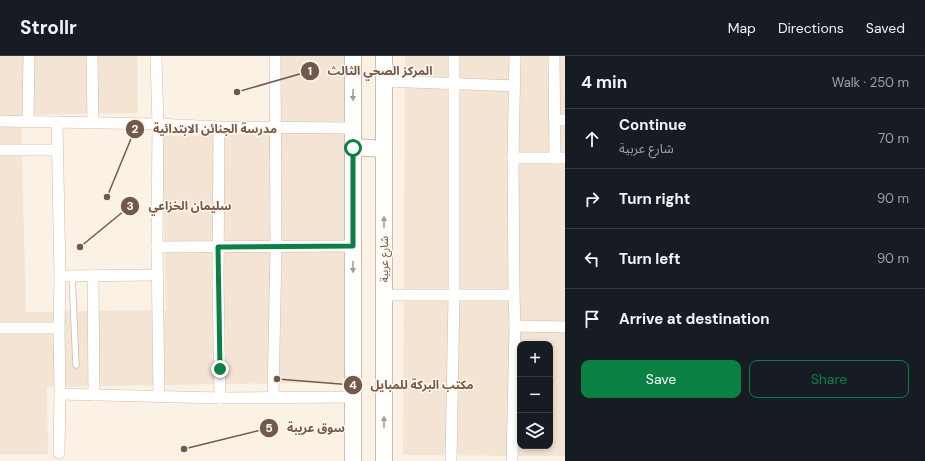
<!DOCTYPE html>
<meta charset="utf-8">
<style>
:root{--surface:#171b24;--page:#242831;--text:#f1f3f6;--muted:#9ea1a6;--line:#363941;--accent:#0b8043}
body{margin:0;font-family:"DM Sans","Noto Sans Arabic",sans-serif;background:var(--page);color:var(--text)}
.controls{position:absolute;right:12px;bottom:12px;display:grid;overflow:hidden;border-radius:8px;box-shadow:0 2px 6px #0003}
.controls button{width:36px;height:36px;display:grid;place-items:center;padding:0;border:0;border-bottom:1px solid var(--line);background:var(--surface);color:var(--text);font:20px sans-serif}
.stop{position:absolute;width:12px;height:12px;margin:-9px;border:3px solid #0b8043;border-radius:50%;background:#fff}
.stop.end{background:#0b8043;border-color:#fff;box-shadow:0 1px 4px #0008}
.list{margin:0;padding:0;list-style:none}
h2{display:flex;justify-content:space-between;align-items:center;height:52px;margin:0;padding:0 16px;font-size:17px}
h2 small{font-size:13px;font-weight:400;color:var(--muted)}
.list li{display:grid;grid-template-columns:26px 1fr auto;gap:12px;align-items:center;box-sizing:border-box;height:60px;padding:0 16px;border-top:1px solid var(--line)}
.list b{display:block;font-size:15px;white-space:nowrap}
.list p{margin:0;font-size:13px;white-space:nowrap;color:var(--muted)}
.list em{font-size:13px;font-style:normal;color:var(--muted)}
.actions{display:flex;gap:8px;padding:12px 16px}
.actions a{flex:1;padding:9px 0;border:1px solid var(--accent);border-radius:8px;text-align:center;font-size:14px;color:var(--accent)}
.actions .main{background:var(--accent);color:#fff}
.icon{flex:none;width:22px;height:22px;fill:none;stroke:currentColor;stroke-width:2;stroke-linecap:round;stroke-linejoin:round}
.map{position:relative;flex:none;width:565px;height:405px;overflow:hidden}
header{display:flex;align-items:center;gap:24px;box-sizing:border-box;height:56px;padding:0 20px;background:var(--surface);border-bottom:1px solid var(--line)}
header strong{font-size:19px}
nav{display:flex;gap:22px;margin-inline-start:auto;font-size:14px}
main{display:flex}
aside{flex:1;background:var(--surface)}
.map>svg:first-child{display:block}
.residential{fill:#f3e4d4;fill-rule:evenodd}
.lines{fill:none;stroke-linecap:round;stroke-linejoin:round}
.service-casing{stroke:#cfbcaf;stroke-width:7}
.minor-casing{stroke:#cfbcaf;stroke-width:12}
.secondary-casing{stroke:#d1bcac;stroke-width:18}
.service{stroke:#fff;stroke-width:5.5}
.minor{stroke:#fff;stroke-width:11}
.secondary{stroke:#fff;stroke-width:16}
.oneway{fill:#ab9b93}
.route{stroke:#0b8043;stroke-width:5}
.labels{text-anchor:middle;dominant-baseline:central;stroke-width:3;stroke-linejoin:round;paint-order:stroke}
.street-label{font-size:11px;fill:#73584b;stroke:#fef6eb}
.leader{fill:none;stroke:#73584b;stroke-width:1.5}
.callout-dot{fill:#73584b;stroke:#fef6eb;stroke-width:1.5}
.mark-label{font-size:12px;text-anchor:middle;font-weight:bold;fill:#fff}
.callout-label{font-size:12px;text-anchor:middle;font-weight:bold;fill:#73584b;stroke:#fef6eb;stroke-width:3;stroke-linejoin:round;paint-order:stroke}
</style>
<header>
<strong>Strollr</strong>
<nav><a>Map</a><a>Directions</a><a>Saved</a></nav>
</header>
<main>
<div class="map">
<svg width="565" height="405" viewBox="0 0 565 405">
<rect width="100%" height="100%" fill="#fbf2e5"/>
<g class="residential">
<polygon points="0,0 137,0 138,57 21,59 26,256 166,254 162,80 276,78 274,0 347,0 355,326 47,331 48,398 0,398"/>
<path d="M405 0H565V400L403 399ZM520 288H550V390H520Z"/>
</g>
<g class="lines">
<g class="service-casing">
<polyline id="service" points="72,220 76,309"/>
</g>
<g class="minor-casing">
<g id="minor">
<polyline points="92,0 93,67"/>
<polyline points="156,0 158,68 157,191 159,341"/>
<polyline points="554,0 555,102"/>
<polyline points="384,25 515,30"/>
<polyline points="554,64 565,64"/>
<polyline points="0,65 158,68 219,71 353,72"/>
<polyline points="28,65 29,0"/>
<polyline points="57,66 60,220 59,272 60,338 59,397"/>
<polyline points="219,71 218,224 220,342"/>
<polyline points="0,94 58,94"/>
<polyline points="513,102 565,102"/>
<polyline points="157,191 353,190"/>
<polyline points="60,220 157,219"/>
<polyline points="93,220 94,339"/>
<polyline points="384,239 514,239"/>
<polyline points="515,270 565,271"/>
<polyline points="0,272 59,272"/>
<polyline points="60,338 220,342 353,341"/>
<polyline points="273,342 276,191 275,0"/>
<polyline points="451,405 454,240 454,0"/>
<polyline points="512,405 515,270 514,239 513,102 515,0"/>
</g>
</g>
<g class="secondary-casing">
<g id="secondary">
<polyline points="353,0 353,405"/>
<polyline points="384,0 384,405"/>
<polyline points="353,91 384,93"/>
</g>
</g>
<use href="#service" class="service"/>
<use href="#minor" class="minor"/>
<use href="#secondary" class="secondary"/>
</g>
<defs><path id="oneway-solid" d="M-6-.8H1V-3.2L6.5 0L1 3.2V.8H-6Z"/></defs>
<g class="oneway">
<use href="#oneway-solid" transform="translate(353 39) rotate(90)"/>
<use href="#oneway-solid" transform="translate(384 166) rotate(-90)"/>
<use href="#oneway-solid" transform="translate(353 211) rotate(90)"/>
<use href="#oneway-solid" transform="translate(384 366) rotate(-90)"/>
</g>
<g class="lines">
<polyline class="route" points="220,313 218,191 353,190 353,92"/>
</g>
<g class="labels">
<g class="street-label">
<text transform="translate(384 203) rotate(-90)">شارع عربية</text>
</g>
</g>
<path class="leader" d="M237 36L310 15M107 141L135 73M80 191L130 150M277 323L353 329M184 393L269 372"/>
<g class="callout-dot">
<circle cx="237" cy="36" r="4"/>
<circle cx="107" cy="141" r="4"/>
<circle cx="80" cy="191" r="4"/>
<circle cx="277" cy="323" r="4"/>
<circle cx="184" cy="393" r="4"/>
<circle cx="310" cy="15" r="10"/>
<circle cx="135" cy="73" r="10"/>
<circle cx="130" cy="150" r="10"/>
<circle cx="353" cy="329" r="10"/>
<circle cx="269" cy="372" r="10"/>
</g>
<g class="mark-label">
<text x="310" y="19">1</text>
<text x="135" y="77">2</text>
<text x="130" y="154">3</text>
<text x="353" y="333">4</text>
<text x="269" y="376">5</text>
</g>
<g class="callout-label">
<text x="380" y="19">المركز الصحي الثالث</text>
<text x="215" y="77">مدرسة الجنائن الابتدائية</text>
<text x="190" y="154">سليمان الخزاعي</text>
<text x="422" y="333">مكتب البركة للمبايل</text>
<text x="316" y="376">سوق عريبة</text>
</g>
</svg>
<div class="controls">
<button>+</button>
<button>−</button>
<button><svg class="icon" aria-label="layers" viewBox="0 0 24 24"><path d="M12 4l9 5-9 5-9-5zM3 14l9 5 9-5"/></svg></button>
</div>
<div class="stop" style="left:353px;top:92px"></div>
<div class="stop end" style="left:220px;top:313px"></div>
</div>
<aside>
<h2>4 min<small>Walk · 250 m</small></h2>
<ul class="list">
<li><svg class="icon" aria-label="ahead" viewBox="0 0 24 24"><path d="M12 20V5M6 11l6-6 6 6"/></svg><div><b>Continue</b><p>شارع عربية</p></div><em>70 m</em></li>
<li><svg class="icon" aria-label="right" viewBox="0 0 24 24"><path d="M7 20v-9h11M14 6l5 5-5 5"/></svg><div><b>Turn right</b></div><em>90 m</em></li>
<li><svg class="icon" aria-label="left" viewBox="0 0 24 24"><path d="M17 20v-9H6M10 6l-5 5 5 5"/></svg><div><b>Turn left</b></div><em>90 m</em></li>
<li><svg class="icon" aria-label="arrive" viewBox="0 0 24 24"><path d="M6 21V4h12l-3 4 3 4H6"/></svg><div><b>Arrive at destination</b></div></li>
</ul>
<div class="actions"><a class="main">Save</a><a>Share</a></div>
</aside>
</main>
